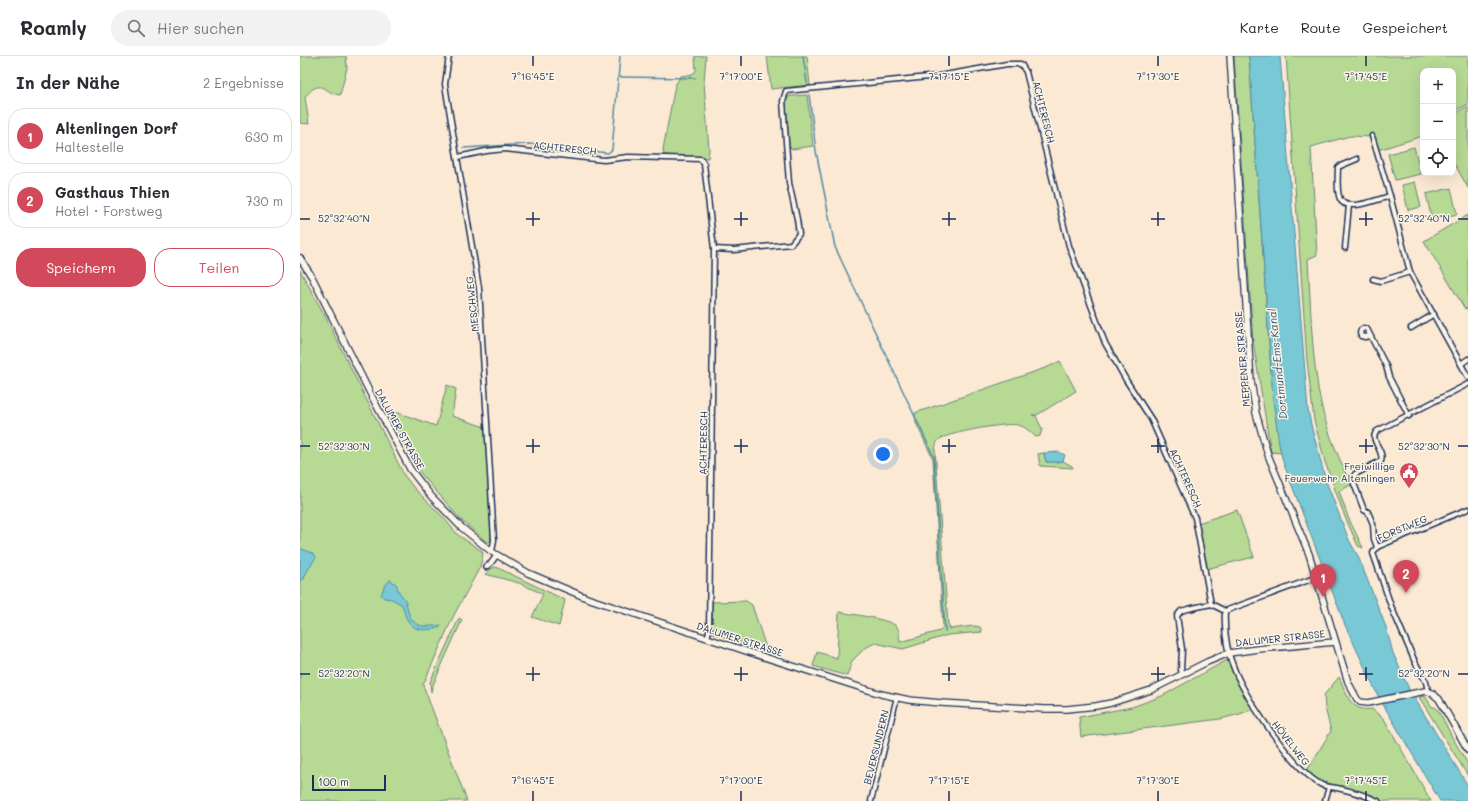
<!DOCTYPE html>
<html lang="de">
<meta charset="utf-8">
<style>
:root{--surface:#fff;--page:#f2f2f3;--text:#2b2b33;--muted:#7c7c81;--line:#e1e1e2;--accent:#d1495b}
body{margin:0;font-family:Mali,sans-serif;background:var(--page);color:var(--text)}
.controls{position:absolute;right:12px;top:12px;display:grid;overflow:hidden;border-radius:8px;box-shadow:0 4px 16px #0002}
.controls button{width:36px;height:36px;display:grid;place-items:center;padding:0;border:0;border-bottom:1px solid var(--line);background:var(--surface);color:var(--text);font:20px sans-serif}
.scale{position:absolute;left:12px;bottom:10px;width:74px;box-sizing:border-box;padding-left:4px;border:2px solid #1b2f5e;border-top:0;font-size:11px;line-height:14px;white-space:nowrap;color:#1b2f5e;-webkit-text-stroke:3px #fcf5e5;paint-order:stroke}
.you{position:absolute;left:583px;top:398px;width:14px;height:14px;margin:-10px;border:3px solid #fff;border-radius:50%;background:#1a73e8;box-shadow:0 0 0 6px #1a73e833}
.badge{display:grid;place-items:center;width:26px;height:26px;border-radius:50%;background:var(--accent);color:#fff;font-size:13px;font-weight:700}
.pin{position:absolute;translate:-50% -33px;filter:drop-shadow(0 1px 2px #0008)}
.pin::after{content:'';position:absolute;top:21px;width:14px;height:12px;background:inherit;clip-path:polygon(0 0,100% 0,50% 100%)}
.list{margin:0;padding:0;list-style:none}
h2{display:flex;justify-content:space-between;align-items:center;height:52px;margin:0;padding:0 16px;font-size:17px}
h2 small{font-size:13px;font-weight:400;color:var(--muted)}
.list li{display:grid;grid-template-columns:26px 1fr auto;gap:12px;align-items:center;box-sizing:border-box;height:56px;margin:0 8px 8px;padding:0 8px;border:1px solid var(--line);border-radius:16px}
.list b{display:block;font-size:15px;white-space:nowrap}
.list p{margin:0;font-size:13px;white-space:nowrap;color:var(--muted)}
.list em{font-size:13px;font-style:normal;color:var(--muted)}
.actions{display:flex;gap:8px;padding:12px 16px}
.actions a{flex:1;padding:9px 0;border:1px solid var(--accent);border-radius:16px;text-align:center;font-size:14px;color:var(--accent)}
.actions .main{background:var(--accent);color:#fff}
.icon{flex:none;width:22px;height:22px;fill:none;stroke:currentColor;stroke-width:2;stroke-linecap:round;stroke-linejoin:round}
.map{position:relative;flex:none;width:1168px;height:745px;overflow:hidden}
header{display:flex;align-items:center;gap:24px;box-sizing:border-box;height:56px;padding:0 20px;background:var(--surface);border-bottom:1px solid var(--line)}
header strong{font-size:19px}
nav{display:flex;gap:22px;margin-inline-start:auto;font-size:14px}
.search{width:280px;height:36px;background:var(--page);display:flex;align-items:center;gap:10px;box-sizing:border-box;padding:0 14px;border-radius:22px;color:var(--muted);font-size:15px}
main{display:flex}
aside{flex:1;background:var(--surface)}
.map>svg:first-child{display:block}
.green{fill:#b6d993;stroke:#688478}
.water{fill:#79c8d5;stroke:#538ba5}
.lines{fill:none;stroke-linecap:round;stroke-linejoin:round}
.stream{stroke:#538ba5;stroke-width:1.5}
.minor-casing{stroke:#1b2f5e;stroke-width:7}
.secondary-casing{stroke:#1b2f5e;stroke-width:8}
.minor{stroke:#fcf5e5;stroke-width:4}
.secondary{stroke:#fcf5e5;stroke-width:5.5}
.ticks{fill:none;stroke:#1b2f5e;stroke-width:1.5}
.labels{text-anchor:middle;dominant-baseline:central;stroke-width:3;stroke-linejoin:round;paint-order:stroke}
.street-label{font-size:10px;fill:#1b2f5e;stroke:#fcf5e5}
.poi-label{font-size:10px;fill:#1b2f5e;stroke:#fcf5e5;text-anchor:end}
.water-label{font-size:11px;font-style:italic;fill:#32557c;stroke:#fcf5e5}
.ticks-label{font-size:10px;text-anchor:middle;fill:#1b2f5e;stroke:#fcf5e5;stroke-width:3;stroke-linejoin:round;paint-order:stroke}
</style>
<header>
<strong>Roamly</strong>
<div class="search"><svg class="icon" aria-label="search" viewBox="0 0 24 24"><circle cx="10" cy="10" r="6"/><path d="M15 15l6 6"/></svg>Hier suchen</div>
<nav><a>Karte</a><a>Route</a><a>Gespeichert</a></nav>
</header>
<main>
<aside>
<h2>In der Nähe<small>2 Ergebnisse</small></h2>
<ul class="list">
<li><span class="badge">1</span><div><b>Altenlingen Dorf</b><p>Haltestelle</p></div><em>630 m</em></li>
<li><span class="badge">2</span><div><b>Gasthaus Thien</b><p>Hotel · Forstweg</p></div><em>730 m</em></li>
</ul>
<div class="actions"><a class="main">Speichern</a><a>Teilen</a></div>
</aside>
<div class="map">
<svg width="1168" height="745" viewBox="0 0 1168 745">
<rect width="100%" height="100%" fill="#fbe9d3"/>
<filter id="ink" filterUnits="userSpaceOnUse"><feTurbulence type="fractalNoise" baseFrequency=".025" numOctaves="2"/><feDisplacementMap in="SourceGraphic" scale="8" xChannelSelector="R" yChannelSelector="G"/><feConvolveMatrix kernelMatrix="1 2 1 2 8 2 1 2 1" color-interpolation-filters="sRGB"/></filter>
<g filter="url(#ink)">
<g class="green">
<path d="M0 0H46L47 12 40 39C25 38 21 20 5 41L9 68 0 67Z"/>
<polygon points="395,0 406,0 404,26 409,94 408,102 364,99 363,93 375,29 381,20 392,18 396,15"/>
<polygon points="467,0 507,0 510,29 471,33"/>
<polygon points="934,0 949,0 973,343 981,397 971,396 970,391 953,285"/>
<path d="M986 0H1168V48L1153 56V15H1123V80L1078 94 1073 81 1050 80 1011 91 1017 199 1008 203C1011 252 1011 303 1022 352 1028 378 1040 404 1051 429L1039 435 1048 461 1063 492 1058 490 1045 461 1025 406 1014 364 1007 304Z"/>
<polygon points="507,39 513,90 492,93 489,90 486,46 489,40"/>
<polygon points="1168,50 1168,132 1153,105 1153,59"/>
<polygon points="1114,91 1121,118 1095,124 1088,98"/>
<polygon points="1115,126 1121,151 1108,154 1102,129"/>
<polygon points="1151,132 1157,158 1132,164 1126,138"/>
<polygon points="1168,159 1168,252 1165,253 1124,185"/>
<polygon points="0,214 23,256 104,419 114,432 143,461 158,479 182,495 183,498 180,511 153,561 123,629 167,745 0,745"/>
<path d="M760 305 776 335 737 359H732L736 360 742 373 740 380 736 381C730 376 726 371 718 369 708 366 648 377 640 383 636 386 636 389 635 394L648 568 650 573 674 570 680 571 682 576 648 579 603 593 575 587 565 592 552 605 547 620 513 610 517 596 537 602 539 556C550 558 591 563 597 571 600 575 599 582 600 586L640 575 643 570 633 403 616 367 615 357 748 311Z"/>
<polygon points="147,329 156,333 152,360 185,371 191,480 191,484 189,486 187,486 161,464 116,412 87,353 136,370"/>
<polygon points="744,397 746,406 756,406 763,405 772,410 773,412 740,410 738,398"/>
<polygon points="937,454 954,501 906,513 898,467"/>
<polygon points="196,511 265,544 259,570 232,561 243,538 219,527 185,518 192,512"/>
<polygon points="446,545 452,549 467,595 413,577 412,546"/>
<polygon points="159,562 162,564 132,631 131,636 130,626"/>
<polygon points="927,604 953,653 940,658 920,663 781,681 779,661 832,651 862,640"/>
<path d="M1039 621C1047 637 1049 656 1072 653L1084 663 1131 745H1079L1024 729 1006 716 1031 675 1025 652 1024 639Z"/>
<polygon points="1125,640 1132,651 1135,651 1139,655 1152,681 1168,708 1168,720 1119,641"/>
</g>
<g class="water">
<polygon points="949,0 980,0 1008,354 1012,373 1026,425 1049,484 1058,500 1086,571 1093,597 1109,633 1168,730 1168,745 1140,745 1078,640 1045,569 983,406 979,388 973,343"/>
<polygon points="759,396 765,399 763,405 756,406 746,406 744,397"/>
<polygon points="0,492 9,496 13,497 16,501 6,517 4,523 0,525"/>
<path d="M90 524 97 529C97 536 103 540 106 546 107 549 107 552 108 555 113 573 126 571 141 569L140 571C127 575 113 577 106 561 104 557 104 553 102 549L92 543 84 542 81 539 84 531Z"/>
</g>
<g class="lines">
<g class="stream">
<polyline points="503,0 507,27"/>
<polyline points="319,21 395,22"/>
<polyline points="509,38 516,95 535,191 634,401 645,575"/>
<polyline points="163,92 229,88 308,97 312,94 320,0"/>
</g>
<g class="minor-casing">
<g id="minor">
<polyline points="149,0 145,28 147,41 179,232 194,484 192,496"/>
<polyline points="1072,80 1090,140 1110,216 1168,321"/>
<polyline points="158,101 186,95 205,93 304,104 328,101 401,103 404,108 414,193 409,575 407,582"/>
<path d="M1057 103 1038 111C1038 120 1036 134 1040 143 1046 157 1079 143 1090 140"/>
<polyline points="1045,192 1049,149"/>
<polyline points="414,193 434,194 491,188 499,178 497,163 489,127 483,45 486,35 639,20 707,8 721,8 726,16 769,190 805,287 826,324 851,363 895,462 911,548"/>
<polyline points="1073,223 1081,225 1110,216"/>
<polyline points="1111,272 1134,258"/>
<polyline points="1070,280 1065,281 1061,280 1060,277 1061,274 1064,272 1067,273 1086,310 1089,321 1109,360"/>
<polyline points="1161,308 1168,303"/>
<path d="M1077 491 1074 483 1073 468 1068 456 1064 454 1053 425 1055 418 1081 405C1085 394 1068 384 1077 375L1168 328"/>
<polyline points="186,511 191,507 197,499"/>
<path d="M1017 521 925 555C924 574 927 597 935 615 947 644 995 716 1022 729 1027 731 1032 731 1037 732 1051 735 1065 739 1078 745"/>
<polyline points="882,618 881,614 882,593 877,560 881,555 888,553 911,548 925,555"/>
<polyline points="1128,635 1126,626 1115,606 1091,550 1073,497 1077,491 1168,453"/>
<polyline points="571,745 597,641"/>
<polyline points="1025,745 1029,731"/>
</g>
</g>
<g class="secondary-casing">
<g id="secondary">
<polyline points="930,0 951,325 956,357 968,399 1009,498 1048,626 1057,643 1060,646 1068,647 1125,635 1132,637 1139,643 1168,694"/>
<polyline points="0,202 12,221 69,335 110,413 131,440 161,471 192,496 228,517 287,542 458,599 581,638 609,644 641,647 744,653 767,653 796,650 811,647 851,634 907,606 929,597 958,593 1035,586"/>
</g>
</g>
<use href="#minor" class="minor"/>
<use href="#secondary" class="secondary"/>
</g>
</g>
<path class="ticks" d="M233 0V10M441 0V10M649 0V10M858 0V10M1066 0V10M233 156V170M441 156V170M649 156V170M858 156V170M1066 156V170M0 163H10M226 163H240M434 163H448M642 163H656M851 163H865M1059 163H1073M1158 163H1168M233 383V397M441 383V397M649 383V397M858 383V397M1066 383V397M0 390H10M226 390H240M434 390H448M642 390H656M851 390H865M1059 390H1073M1158 390H1168M233 611V625M441 611V625M649 611V625M858 611V625M1066 611V625M0 618H10M226 618H240M434 618H448M642 618H656M851 618H865M1059 618H1073M1158 618H1168M233 735V745M441 735V745M649 735V745M858 735V745M1066 735V745"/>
<defs>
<g id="civic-pin" transform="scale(1)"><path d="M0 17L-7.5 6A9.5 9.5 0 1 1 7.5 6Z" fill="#d1495b" stroke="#fcf5e5"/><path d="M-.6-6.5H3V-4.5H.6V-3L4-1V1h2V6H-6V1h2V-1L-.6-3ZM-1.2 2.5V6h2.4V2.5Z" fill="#fff"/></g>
</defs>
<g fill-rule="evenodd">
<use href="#civic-pin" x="1109" y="416"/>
</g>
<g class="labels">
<g class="street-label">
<text transform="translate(744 56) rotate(76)">ACHTERESCH</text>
<text transform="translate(265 92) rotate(6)">ACHTERESCH</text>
<text transform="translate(172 248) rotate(-96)">MESCHWEG</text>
<text transform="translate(942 303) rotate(-95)">MEPPENER STRASSE</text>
<text transform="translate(100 373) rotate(61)">DALUMER STRASSE</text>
<text transform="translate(403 387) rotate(-89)">ACHTERESCH</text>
<text transform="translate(886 422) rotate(66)">ACHTERESCH</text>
<text transform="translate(1102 472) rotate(-23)">FORSTWEG</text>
<text transform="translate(980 582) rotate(-6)">DALUMER STRASSE</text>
<text transform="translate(440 583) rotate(18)">DALUMER STRASSE</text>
<text transform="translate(991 687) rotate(52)">HÖVELWEG</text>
<text transform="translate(576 691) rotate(-76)">BEVERSUNDERN</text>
</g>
<g class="poi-label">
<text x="1095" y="410">Freiwillige<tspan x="1095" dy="12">Feuerwehr Altenlingen</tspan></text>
</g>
<g class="water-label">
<text transform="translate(977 308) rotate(-96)">Dortmund-Ems-Kanal</text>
</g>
</g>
<g class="ticks-label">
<text x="233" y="24">7°16'45"E</text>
<text x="441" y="24">7°17'00"E</text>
<text x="649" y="24">7°17'15"E</text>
<text x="858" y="24">7°17'30"E</text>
<text x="1066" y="24">7°17'45"E</text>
<text x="44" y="166">52°32'40"N</text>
<text x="1124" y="166">52°32'40"N</text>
<text x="44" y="394">52°32'30"N</text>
<text x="1124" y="394">52°32'30"N</text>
<text x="44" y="621">52°32'20"N</text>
<text x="1124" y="621">52°32'20"N</text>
<text x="233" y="728">7°16'45"E</text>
<text x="441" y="728">7°17'00"E</text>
<text x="649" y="728">7°17'15"E</text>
<text x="858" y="728">7°17'30"E</text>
<text x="1066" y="728">7°17'45"E</text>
</g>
</svg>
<div class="controls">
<button>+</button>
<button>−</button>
<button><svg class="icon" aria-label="locate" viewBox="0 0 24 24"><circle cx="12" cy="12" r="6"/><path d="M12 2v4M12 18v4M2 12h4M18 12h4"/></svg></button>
</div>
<div class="scale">100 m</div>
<div class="you"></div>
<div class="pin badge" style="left:1023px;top:541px">1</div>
<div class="pin badge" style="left:1106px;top:537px">2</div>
</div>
</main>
